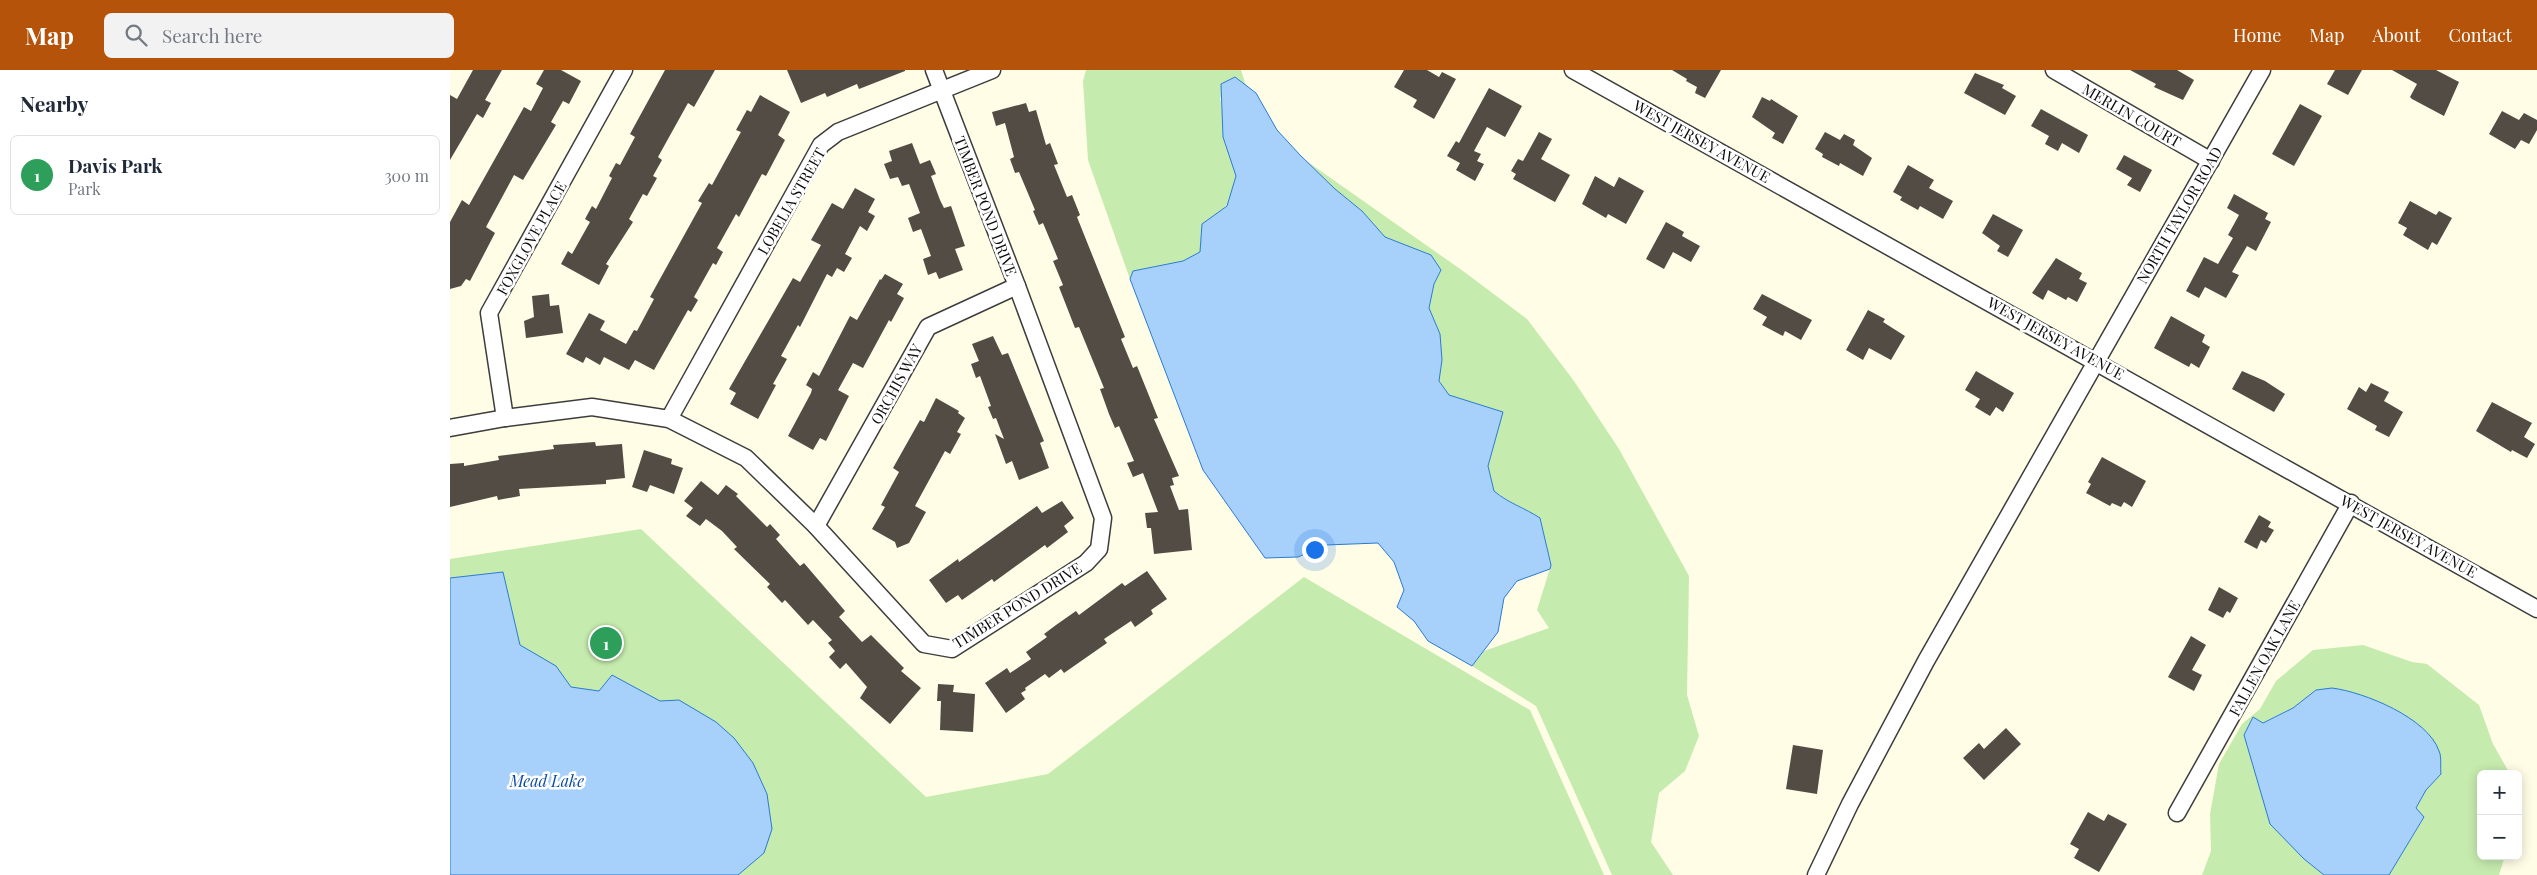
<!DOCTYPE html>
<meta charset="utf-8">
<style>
:root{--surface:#fff;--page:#f2f2f3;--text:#1f2937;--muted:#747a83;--line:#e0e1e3;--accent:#b45309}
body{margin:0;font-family:"Playfair Display",serif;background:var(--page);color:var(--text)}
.controls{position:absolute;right:15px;bottom:15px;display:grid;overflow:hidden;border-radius:8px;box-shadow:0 2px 12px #0003}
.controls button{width:45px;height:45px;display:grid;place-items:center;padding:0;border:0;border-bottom:1px solid var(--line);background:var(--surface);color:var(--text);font:25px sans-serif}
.you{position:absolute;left:864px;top:479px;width:18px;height:18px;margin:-12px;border:4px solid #fff;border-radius:50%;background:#1a73e8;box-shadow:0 0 0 8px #1a73e833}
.badge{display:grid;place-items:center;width:32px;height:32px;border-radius:50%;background:var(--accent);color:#fff;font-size:16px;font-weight:700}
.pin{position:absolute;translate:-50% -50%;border:2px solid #fff;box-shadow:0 1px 5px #0006}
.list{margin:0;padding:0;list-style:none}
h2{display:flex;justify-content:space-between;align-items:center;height:65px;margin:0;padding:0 20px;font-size:21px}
h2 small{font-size:16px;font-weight:400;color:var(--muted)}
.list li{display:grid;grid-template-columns:32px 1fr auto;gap:15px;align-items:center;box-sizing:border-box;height:80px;margin:0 10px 10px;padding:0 10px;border:1px solid var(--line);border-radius:8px}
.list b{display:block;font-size:19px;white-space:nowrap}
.list p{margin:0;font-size:16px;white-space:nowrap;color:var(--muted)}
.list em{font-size:16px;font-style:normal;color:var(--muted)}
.icon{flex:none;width:28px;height:28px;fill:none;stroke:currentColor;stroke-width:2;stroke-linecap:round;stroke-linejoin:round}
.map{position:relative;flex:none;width:2087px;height:805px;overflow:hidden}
header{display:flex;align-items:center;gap:30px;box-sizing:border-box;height:70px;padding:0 25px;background:var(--accent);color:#fff}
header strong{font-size:24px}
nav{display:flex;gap:28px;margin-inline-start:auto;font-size:18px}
.search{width:350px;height:45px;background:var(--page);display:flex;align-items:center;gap:12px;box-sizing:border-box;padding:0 18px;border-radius:8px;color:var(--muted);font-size:19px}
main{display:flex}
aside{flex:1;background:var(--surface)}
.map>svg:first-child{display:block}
.green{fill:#c6ebae}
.water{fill:#a7d0fa;stroke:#2a7bd5}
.building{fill:#534c45}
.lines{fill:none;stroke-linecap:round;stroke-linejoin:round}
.minor-casing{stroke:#3d3d3d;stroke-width:19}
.minor{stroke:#fff;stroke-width:16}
.labels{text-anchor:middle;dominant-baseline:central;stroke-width:5;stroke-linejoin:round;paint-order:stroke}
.street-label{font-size:15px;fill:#0a0a0a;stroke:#fff}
.water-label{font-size:16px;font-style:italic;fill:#0d4da1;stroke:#fff}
</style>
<header>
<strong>Map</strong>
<div class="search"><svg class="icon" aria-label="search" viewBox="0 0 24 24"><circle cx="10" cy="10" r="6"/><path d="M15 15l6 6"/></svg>Search here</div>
<nav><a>Home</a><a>Map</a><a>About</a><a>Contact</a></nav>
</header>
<main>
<aside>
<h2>Nearby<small></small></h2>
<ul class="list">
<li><span class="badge" style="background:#2e9e5b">1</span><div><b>Davis Park</b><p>Park</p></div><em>300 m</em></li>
</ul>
</aside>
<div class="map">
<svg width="2087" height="805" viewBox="0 0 2087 805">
<rect width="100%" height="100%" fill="#fffde6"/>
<g class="green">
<path d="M636 0H791L796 16 785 7 770 28C773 41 772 53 773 66 774 76 780 83 783 91 793 123 777 139 752 154L750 182 733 191 683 201 680 209 638 90 633 11Z"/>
<path d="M855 90 1013 201 1077 249 1124 311 1169 379 1239 506 1237 625 1249 666 1235 701 1209 723 1201 772 1223 805H1162L1086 636 1022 596 1034 581 1099 558 1087 540 1101 495 1090 448C1075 438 1058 432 1044 421L1038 396 1044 374 1021 333 999 325 989 310 992 290 990 264 979 238 984 214 991 200 981 185 935 167 912 141 885 119Z"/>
<polygon points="191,459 476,727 598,704 854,507 1080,640 1154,805 0,805 0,489"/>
<polygon points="1913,575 1962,592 1977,594 2029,635 2043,674 2060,704 2031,704 2031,786 2055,786 2049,805 1939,805 1974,748 1966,739 1976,720 1991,704 1866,620 1843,638 1813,653 1854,789 1874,805 1752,805 1761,781 1760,744 1769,694 1792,654 1810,639 1826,611 1863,580"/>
</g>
<g class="water">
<path d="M785 7 806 23 827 60 850 85 885 119 912 141 935 167 981 185 991 200 984 214 979 238 990 264 992 290 989 311 999 325 1053 342 1038 396 1044 421C1058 433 1075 438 1090 448L1101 495 1100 499 1067 511 1054 528 1048 562 1022 596 978 571 964 551 947 537 954 520 944 492 928 473 876 475 848 487 815 488 753 400 680 209 683 201 733 191 750 182 752 154 777 136 786 106 773 67 771 14Z"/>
<polygon points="53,502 70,575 106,596 121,617 149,621 162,605 210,631 229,630 266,652 284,668 303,693 317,724 322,759 314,783 288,805 0,805 0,508"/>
<path d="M1882 618C1914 622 1978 648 1989 681 1992 687 1990 697 1991 704L1976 720 1966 738 1974 747 1939 805H1874L1854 789 1820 754 1794 665 1803 647 1813 653 1843 638 1866 620Z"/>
</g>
<g class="building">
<polygon points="23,0 52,0 35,30 41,33 33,48 27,44 0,90 0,25 7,29"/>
<polygon points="94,0 111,0 131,11 119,34 113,31 101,52 106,55 73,110 64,105 36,157 45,163 20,211 16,209 11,216 0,219 0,152 12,130 19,135 74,37 81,41 93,18 86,14"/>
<polygon points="215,0 265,0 244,37 238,33 208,87 212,90 203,106 207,108 197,126 193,124 179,149 183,152 156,194 159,196 149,215 111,194 118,181 122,184 140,152 135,149 142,136 146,139 162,108 159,106 166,93 170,95 185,67 180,64"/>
<polygon points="337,0 455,0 455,1 409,19 407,14 377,27 375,23 351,33"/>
<polygon points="954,0 977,0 989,7 992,2 1006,9 984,49 963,37 967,30 944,17"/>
<polygon points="1222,0 1271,0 1255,28 1245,23 1247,17 1236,11 1237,9"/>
<polygon points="1680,0 1727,0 1744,10 1733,30 1704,17 1706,14"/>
<polygon points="1885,0 1912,0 1898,25 1877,14"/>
<polygon points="1942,0 1986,0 2009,12 1994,46 1962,29 1960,27 1967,14"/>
<polygon points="1525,3 1554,15 1552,18 1566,26 1555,45 1514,23"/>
<polygon points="1039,18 1072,36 1055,67 1037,57 1024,81 1031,84 1027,91 1034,94 1025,111 1006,100 1010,93 997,86 1006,71 1009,73"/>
<polygon points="310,25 340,42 328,65 335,70 316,106 312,104 289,147 286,144 267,178 273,182 266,195 263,193 244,227 248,230 241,242 238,240 204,300 185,290 179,300 154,287 150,295 136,287 133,293 116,284 139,243 155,251 150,260 176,274 184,260 187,261 204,229 200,227 252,133 248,131 259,113 262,115 291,62 286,60 297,40 301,42"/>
<polygon points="1312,27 1320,31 1321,29 1348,46 1333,74 1322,68 1325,63 1302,47"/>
<polygon points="576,33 579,42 586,40 596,75 600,73 608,94 604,95 617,127 622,125 630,145 627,147 675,267 671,269 683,298 687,296 708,348 704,349 729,406 722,408 724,415 720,416 729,440 738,439 742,480 704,484 701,458 697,458 695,443 708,442 693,403 683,407 677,393 684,391 669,356 665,358 659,344 650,319 654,318 629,257 625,258 609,217 613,215 603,191 608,189 593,153 589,155 583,141 585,140 569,102 565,103 560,89 564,87 555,53 546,56 542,42"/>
<polygon points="1850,34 1872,46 1844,96 1822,84"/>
<polygon points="1591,39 1638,65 1629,83 1612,73 1608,81 1595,74 1599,66 1581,56"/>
<polygon points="2052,41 2069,50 2074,43 2087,50 2087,60 2079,74 2071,70 2065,79 2039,64"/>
<polygon points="1089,62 1102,69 1091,89 1120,105 1105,132 1063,109 1066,104 1061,101 1068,89 1073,91"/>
<polygon points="1375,62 1390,70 1394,64 1405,70 1403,75 1422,88 1413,106 1390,93 1389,96 1372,87 1373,84 1365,79"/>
<polygon points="462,73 470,94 480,90 486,104 481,106 490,130 494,138 501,136 515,176 505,179 513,200 489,209 486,202 478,205 473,189 481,186 471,159 463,162 458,148 470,143 459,114 452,116 448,107 440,109 434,94 442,91 439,81"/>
<polygon points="1674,85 1702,100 1690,122 1677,115 1682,108 1666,99"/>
<polygon points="1458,95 1484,110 1479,118 1503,131 1493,149 1470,136 1468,140 1450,130 1452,127 1443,122"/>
<polygon points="1145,106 1164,117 1169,107 1194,121 1176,154 1158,144 1156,148 1132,134"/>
<polygon points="405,118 425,129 418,142 425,146 417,161 410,156 395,184 402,188 394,202 387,198 382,207 377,204 350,257 348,255 331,286 337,289 323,314 326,315 308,349 280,334 286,323 279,319 343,208 350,212 371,175 361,170 382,133 393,139"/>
<polygon points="1784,124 1818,143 1815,149 1821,152 1806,181 1797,176 1782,202 1789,205 1776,228 1755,217 1749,228 1736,221 1754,187 1768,194 1783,168 1778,165 1789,145 1777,138"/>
<polygon points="1960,131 1986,145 1989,141 2002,148 1987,175 1982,172 1978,180 1953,165 1957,158 1948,153"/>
<polygon points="1543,144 1573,160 1558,187 1547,181 1550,176 1532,163"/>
<polygon points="1216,152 1234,162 1232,166 1250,176 1241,192 1223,182 1214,199 1196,189"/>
<polygon points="1606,188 1632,203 1629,209 1637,213 1627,232 1618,227 1616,230 1598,220 1593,230 1582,223"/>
<polygon points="435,204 453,214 447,224 454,228 441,252 439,250 413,298 403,293 388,320 399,326 376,371 370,368 363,380 338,366 361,323 362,319 356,315 363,302 369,306 400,246 407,250 430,209 431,210"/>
<polygon points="99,224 100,236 109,235 113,263 76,268 74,251 84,247 82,226"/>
<polygon points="1312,224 1362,250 1351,270 1335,261 1333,266 1312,255 1317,247 1303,239"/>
<polygon points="1418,240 1435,249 1433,252 1455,266 1441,290 1419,278 1413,290 1396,280"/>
<polygon points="1721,246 1755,265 1752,272 1760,277 1749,298 1741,293 1739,297 1704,278"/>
<polygon points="543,266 552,285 558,283 594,371 590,373 599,398 569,410 562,391 556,394 545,364 554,369 546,348 543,349 538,337 541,336 530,306 526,308 521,294 529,291 522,274"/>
<polygon points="1526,301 1564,323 1553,342 1546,337 1540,346 1525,337 1530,329 1515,320"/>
<polygon points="1792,301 1815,311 1835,324 1824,342 1782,319"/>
<polygon points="1921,313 1939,322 1934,331 1953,342 1939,367 1925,360 1927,356 1897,339 1909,317 1916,322"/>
<polygon points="486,328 509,341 508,343 515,348 507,362 511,364 500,384 495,381 465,436 476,442 459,473 447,478 445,472 422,459 435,437 431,435 449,402 443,398 470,350 474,352"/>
<polygon points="2042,332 2082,353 2074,367 2085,374 2077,388 2062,380 2061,382 2026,361"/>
<polygon points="145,372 146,376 172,374 175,408 156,410 156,414 69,419 70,426 48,430 47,426 0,437 0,394 14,393 14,396 49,390 48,386 104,379 103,375"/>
<polygon points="194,380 222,389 221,394 233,398 224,424 200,415 197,422 182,417"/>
<polygon points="1652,387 1696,411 1682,437 1674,432 1671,437 1662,433 1660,436 1636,423 1641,414 1638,412"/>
<polygon points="251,411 268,425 276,415 288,424 286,426 317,457 320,454 330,465 326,469 350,496 354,493 395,541 389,547 412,572 421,565 454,598 451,601 471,618 440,654 410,628 417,617 396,593 390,599 379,587 385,581 378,573 382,570 363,550 358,555 335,530 332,533 317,517 320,514 284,479 287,477 272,461 256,449 250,456 236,446 243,438 234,431"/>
<polygon points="612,431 624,448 614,456 618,462 597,478 595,475 544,512 542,509 512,530 508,525 496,533 479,510 508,489 509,492 587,436 592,443"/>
<polygon points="1809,445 1821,452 1818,457 1824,460 1816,473 1811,470 1807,479 1794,472"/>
<polygon points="697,501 717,529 701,540 703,544 685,557 681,551 654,569 657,573 614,603 611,599 599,608 595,604 575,618 576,620 571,623 575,629 556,643 535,613 557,598 560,603 581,589 576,582 597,567 594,564 606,555 626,541 629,545 672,513 675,516"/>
<polygon points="1769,517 1788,528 1780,543 1777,541 1773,548 1758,540"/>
<polygon points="1741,566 1756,575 1742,600 1752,605 1744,621 1718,607"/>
<polygon points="488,614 504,615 503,622 525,624 523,662 490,660 491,631 487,631"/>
<polygon points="1556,658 1571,674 1534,710 1513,688 1529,673 1534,679"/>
<polygon points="1343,675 1373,680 1367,724 1336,719"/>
<polygon points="1638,742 1654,751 1658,744 1677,754 1649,802 1624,788 1629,779 1620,774"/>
</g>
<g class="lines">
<g class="minor-casing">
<g id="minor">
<polyline points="1123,0 2087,539"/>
<polyline points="1604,0 1761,91"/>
<polyline points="55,348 39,243 174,0"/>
<polyline points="219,349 371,75 388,62 542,0"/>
<polyline points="0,358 55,348 142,337 219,349 296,388 366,456 474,574 502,579 636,493 649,479 653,448 567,216 484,0"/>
<polyline points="366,456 478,257 567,216"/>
<polyline points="1727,743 1901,433"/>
<polyline points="1366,805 1400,734 1476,591 1812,0"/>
</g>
</g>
<use href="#minor" class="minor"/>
</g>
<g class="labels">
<g class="street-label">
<text transform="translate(1682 45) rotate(30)">MERLIN COURT</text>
<text transform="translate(1252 71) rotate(29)">WEST JERSEY AVENUE</text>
<text transform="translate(341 131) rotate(-60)">LOBELIA STREET</text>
<text transform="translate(536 136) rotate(69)">TIMBER POND DRIVE</text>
<text transform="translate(1729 145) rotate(-60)">NORTH TAYLOR ROAD</text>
<text transform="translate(81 168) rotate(-61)">FOXGLOVE PLACE</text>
<text transform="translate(1606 268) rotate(29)">WEST JERSEY AVENUE</text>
<text transform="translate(446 314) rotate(-61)">ORCHIS WAY</text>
<text transform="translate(1959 466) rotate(29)">WEST JERSEY AVENUE</text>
<text transform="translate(567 535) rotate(-32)">TIMBER POND DRIVE</text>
<text transform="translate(1814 588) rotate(-61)">FALLEN OAK LANE</text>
</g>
<g class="water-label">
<text x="97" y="710">Mead Lake</text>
</g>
</g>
</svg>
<div class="controls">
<button>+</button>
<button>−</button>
</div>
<div class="you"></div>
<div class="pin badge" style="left:156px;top:573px;background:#2e9e5b">1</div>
</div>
</main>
